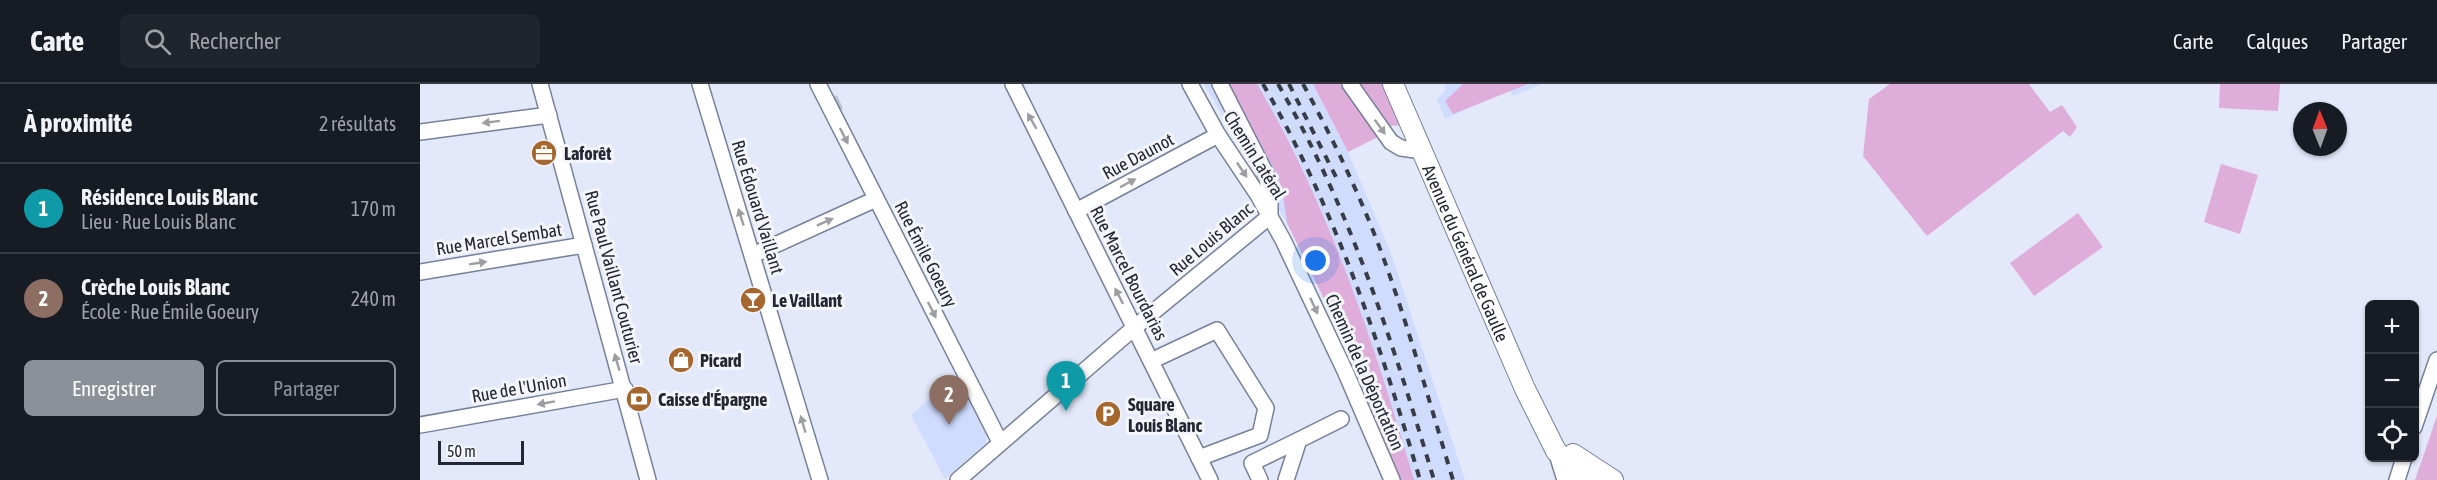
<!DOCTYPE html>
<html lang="fr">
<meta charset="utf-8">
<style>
:root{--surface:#171b24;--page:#20242c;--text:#f1f3f6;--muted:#9ea1a6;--line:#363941;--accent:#8c9099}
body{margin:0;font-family:"Asap Condensed",sans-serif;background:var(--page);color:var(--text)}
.controls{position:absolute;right:18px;bottom:18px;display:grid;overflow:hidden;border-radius:9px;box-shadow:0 2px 4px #0004}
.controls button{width:54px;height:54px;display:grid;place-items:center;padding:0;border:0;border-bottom:2px solid var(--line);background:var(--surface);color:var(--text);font:30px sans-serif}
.compass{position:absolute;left:1873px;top:18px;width:54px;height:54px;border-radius:50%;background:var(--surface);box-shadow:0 2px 4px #0004;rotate:359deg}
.scale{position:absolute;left:18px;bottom:15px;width:86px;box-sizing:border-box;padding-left:6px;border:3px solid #232731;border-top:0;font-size:16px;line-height:21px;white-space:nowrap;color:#232731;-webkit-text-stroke:4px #f4f6fc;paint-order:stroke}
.you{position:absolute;left:896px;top:177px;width:21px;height:21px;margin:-15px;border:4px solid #fff;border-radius:50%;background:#1a73e8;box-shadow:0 0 0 9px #1a73e833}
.badge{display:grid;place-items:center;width:39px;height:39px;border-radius:50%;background:var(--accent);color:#fff;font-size:20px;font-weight:700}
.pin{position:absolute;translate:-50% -50px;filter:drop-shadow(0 2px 3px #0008)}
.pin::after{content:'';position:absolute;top:32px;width:21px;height:18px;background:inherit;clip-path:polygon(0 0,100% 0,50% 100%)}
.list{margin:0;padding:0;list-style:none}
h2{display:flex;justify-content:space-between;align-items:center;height:78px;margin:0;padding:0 24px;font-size:26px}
h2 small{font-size:20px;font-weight:400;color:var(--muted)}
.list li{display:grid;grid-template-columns:39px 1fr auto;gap:18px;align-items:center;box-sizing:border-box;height:90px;padding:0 24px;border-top:2px solid var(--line)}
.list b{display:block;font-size:22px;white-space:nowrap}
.list p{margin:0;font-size:20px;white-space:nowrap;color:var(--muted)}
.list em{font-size:20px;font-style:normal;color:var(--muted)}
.actions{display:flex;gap:12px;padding:18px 24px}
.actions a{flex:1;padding:14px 0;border:2px solid var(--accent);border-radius:9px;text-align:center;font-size:21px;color:var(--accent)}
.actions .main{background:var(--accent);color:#fff}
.icon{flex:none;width:33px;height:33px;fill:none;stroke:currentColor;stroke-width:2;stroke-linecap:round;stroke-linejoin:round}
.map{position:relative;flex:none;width:2017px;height:396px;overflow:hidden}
header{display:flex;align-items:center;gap:36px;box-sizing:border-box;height:84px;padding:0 30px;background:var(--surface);border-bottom:2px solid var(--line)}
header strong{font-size:28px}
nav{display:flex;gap:33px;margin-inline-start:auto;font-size:21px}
.search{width:420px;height:54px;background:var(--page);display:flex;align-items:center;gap:15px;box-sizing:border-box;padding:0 21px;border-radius:9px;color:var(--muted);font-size:22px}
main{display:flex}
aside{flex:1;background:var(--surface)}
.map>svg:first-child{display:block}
.built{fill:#cfdcfe}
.green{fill:#dfadd9}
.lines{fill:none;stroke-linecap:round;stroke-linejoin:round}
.minor-tunnel{stroke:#bdc2d2;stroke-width:15;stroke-dasharray:15 8;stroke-linecap:butt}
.minor-casing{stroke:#778099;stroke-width:18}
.major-casing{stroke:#778099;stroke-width:22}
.minor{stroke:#fff;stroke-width:15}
.major{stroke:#fff;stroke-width:20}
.rail{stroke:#383c47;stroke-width:4;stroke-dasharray:8 8;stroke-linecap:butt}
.oneway{fill:#9c9ea2}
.labels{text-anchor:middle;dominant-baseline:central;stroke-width:6;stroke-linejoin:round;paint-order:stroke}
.poi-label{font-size:18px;font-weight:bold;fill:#232731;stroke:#f4f6fc;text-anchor:start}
.street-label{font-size:18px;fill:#232731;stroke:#f4f6fc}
</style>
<header>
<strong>Carte</strong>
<div class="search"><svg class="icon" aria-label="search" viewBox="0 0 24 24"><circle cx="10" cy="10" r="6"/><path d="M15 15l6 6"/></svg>Rechercher</div>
<nav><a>Carte</a><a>Calques</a><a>Partager</a></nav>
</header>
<main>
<aside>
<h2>À proximité<small>2 résultats</small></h2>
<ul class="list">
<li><span class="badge" style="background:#0f9aa8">1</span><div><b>Résidence Louis Blanc</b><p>Lieu · Rue Louis Blanc</p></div><em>170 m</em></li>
<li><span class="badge" style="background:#8d6e63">2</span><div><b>Crèche Louis Blanc</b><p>École · Rue Émile Goeury</p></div><em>240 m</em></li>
</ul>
<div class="actions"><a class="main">Enregistrer</a><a>Partager</a></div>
</aside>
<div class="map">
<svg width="2017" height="396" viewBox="0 0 2017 396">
<rect width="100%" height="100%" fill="#e3e9fa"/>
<g class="built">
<polygon points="784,0 893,0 928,68 971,169 1045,396 980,396 893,183"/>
<polygon points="1024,0 1122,0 1093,12 1090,6 1025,35 1017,16 1026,5"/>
<polygon points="537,291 567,350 566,359 525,395 491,331"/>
</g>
<g class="green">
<path d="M806 0H837C910 124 954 259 994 396H980L921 250 867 139 863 110 856 88Z"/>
<polygon points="893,0 920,0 958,53 928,68"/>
<polygon points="937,0 964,0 983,41 967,42"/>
<polygon points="1043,0 1108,0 1033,30 1025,17"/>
<polygon points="1470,0 1609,0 1630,28 1642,21 1657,43 1650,53 1643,47 1507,152 1443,72 1449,15"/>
<polygon points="1800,0 1860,0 1858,27 1799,24"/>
<polygon points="1801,80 1838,91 1820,150 1784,138"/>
<polygon points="1658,129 1683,163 1614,212 1590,179"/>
<polygon points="2017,332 2017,396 1995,396"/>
</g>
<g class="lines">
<polyline class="minor-tunnel" points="409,23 420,18"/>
<g class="minor-casing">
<g id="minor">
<polyline points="120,0 228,396"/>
<polyline points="280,0 400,396"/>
<polyline points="398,0 580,358"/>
<polyline points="593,0 790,396"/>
<polyline points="770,0 798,51 838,111 863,156 925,287 972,396"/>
<polyline points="800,0 846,90 850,109 850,132"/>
<polyline points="930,0 971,58 981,64 1003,67"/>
<polyline points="0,48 129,31"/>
<polyline points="656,127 798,51"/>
<polyline points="333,171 456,115"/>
<polyline points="0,188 164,161"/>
<polyline points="731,277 797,246 846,324 840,351 779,374"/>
<polyline points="0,341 205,305"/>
<polyline points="1994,343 2017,276"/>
<polyline points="1136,367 1145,396"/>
<polyline points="538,396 715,243 850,132"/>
<polyline points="840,396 832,379 879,356"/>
<polyline points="866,396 879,356 921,335"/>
<polyline points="1977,396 1984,374"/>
</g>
</g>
<g class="major-casing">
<g id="major">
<path id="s1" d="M973 0 1105 305 1136 367 1166 396"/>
<polyline points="1153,370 1193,396"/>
</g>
</g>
<use href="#minor" class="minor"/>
<use href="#major" class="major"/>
<g class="rail">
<path d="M843 0C915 125 960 259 1000 396"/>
<path d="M858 0C930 124 973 259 1014 396"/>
<polyline points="869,0 916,93"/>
<path d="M883 0C913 55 940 111 962 170 989 244 1010 320 1033 396"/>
</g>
</g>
<defs><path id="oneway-solid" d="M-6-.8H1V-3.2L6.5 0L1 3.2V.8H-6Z" transform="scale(1.5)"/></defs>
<g class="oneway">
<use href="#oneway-solid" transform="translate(612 37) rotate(-120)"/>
<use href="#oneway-solid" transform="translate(71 38) rotate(173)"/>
<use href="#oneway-solid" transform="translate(960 43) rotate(54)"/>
<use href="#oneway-solid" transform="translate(424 52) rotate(63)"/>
<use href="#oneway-solid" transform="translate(822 86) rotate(56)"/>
<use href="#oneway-solid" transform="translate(708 99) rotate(-28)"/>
<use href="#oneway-solid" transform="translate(321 133) rotate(-107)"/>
<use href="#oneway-solid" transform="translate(405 138) rotate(-24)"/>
<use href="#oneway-solid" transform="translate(58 179) rotate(-9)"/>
<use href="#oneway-solid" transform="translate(699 212) rotate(-117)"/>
<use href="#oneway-solid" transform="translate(894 222) rotate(65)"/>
<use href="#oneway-solid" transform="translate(512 226) rotate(63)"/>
<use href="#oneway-solid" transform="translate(197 278) rotate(-106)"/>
<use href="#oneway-solid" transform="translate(126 319) rotate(170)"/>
<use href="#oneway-solid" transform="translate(383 340) rotate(-106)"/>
</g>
<defs>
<g id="office-disc" transform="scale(1.35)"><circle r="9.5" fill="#a5672d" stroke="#f4f6fc"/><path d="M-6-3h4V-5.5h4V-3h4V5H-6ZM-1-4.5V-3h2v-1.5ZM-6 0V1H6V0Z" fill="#fff"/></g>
<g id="bar-disc" transform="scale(1.35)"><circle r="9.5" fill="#a5672d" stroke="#f4f6fc"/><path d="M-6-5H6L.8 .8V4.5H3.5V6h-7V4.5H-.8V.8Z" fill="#fff"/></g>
<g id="shop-disc" transform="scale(1.35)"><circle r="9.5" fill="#a5672d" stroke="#f4f6fc"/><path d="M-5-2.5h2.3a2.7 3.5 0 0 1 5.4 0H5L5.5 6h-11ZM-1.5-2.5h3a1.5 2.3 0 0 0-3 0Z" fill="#fff"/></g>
<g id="bank-disc" transform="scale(1.35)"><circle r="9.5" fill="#a5672d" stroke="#f4f6fc"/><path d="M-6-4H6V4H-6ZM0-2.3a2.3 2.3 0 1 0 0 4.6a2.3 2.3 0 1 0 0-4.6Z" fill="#fff"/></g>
<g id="parking-disc" transform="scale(1.35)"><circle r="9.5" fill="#a5672d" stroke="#f4f6fc"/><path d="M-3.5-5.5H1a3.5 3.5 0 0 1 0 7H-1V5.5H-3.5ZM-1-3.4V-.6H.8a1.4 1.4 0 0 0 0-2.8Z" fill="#fff"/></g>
</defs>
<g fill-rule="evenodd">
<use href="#office-disc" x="124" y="69"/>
<use href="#bar-disc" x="333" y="216"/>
<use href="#shop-disc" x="261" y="276"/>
<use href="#bank-disc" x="219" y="315"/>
<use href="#parking-disc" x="688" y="330"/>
</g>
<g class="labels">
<g class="poi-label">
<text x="144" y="69">Laforêt</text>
<text x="352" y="216">Le Vaillant</text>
<text x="280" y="276">Picard</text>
<text x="238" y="315">Caisse d'Épargne</text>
<text x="708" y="320">Square<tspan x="708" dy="21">Louis Blanc</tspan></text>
</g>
<g class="street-label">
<text transform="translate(835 71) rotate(58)">Chemin Latéral</text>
<text transform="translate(718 72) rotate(-28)">Rue Daunot</text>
<text transform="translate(338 123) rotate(73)">Rue Édouard Vaillant</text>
<text transform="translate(79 155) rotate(-9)">Rue Marcel Sembat</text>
<text transform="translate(791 155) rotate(-40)">Rue Louis Blanc</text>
<text stroke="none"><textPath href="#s1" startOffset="184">Avenue du Général de Gaulle</textPath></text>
<text transform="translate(506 170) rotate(63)">Rue Émile Goeury</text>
<text transform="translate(709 189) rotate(63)">Rue Marcel Bourdarias</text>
<text transform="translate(194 193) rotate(75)">Rue Paul Vaillant Couturier</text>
<text transform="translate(945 288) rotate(66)">Chemin de la Déportation</text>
<text transform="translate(99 304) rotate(-10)">Rue de l'Union</text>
</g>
</g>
</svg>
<div class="controls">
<button>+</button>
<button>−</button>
<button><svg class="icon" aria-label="locate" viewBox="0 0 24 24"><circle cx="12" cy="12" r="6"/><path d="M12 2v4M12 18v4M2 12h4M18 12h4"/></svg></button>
</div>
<svg class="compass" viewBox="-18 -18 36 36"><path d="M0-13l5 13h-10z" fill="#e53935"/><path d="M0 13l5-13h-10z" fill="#9ea1a6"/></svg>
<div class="scale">50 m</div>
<div class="you"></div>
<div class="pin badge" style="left:646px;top:327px;background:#0f9aa8">1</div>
<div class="pin badge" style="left:529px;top:341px;background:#8d6e63">2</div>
</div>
</main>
